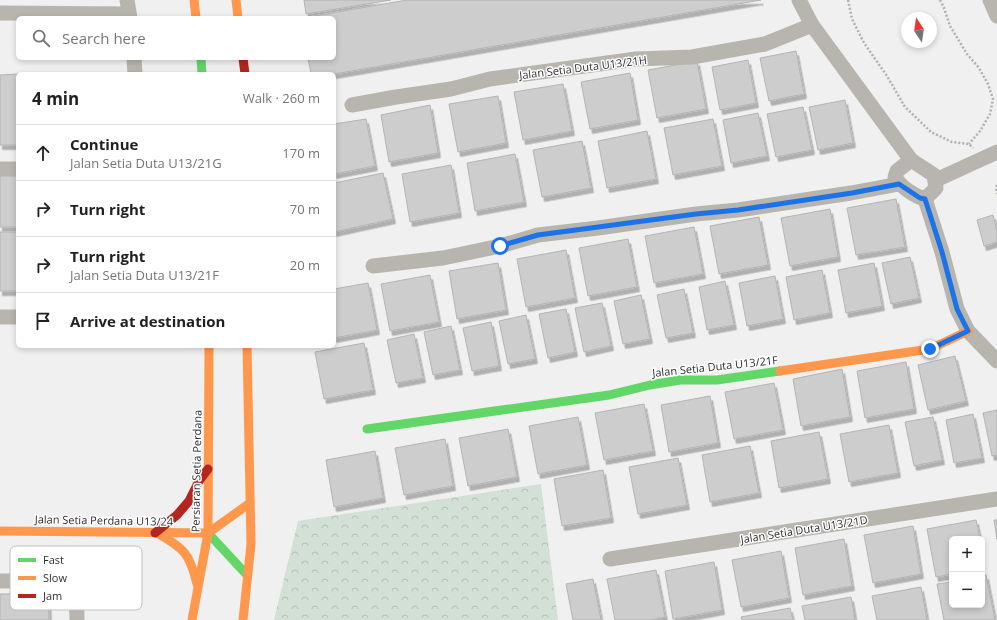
<!DOCTYPE html>
<meta charset="utf-8">
<style>
:root{--surface:#fff;--page:#f6f6f6;--text:#202124;--muted:#757577;--line:#e0e0e0}
body{margin:0;font-family:"Open Sans",sans-serif;background:var(--page);color:var(--text)}
.controls{position:absolute;right:12px;bottom:12px;display:grid;overflow:hidden;border-radius:6px;box-shadow:0 2px 6px #0003}
.controls button{width:36px;height:36px;display:grid;place-items:center;padding:0;border:0;border-bottom:1px solid var(--line);background:var(--surface);color:var(--text);font:20px sans-serif}
.compass{position:absolute;left:901px;top:12px;width:36px;height:36px;border-radius:50%;background:var(--surface);box-shadow:0 2px 6px #0003;rotate:347deg}
.stop{position:absolute;width:12px;height:12px;margin:-9px;border:3px solid #1a73e8;border-radius:50%;background:#fff}
.stop.end{background:#1a73e8;border-color:#fff;box-shadow:0 1px 4px #0008}
.list{margin:0;padding:0;list-style:none}
h2{display:flex;justify-content:space-between;align-items:center;height:52px;margin:0;padding:0 16px;font-size:17px}
h2 small{font-size:13px;font-weight:400;color:var(--muted)}
.list li{display:grid;grid-template-columns:26px 1fr auto;gap:12px;align-items:center;box-sizing:border-box;height:56px;padding:0 16px;border-top:1px solid var(--line)}
.list b{display:block;font-size:15px;white-space:nowrap}
.list p{margin:0;font-size:13px;white-space:nowrap;color:var(--muted)}
.list em{font-size:13px;font-style:normal;color:var(--muted)}
.icon{flex:none;width:22px;height:22px;fill:none;stroke:currentColor;stroke-width:2;stroke-linecap:round;stroke-linejoin:round}
.map{position:relative;flex:none;width:997px;height:620px;overflow:hidden}
.search{position:absolute;background:var(--surface);box-shadow:0 2px 6px #0003;left:16px;top:16px;width:320px;height:44px;display:flex;align-items:center;gap:10px;box-sizing:border-box;padding:0 14px;border-radius:6px;color:var(--muted);font-size:15px}
.panel{position:absolute;background:var(--surface);box-shadow:0 2px 6px #0003;left:16px;top:72px;width:320px;height:276px;border-radius:6px}
.map>svg:first-child{display:block}
.park{fill:url(#park-crowns)}
.building{fill:#cdcdcd;stroke:#b4b4b4;filter:url(#shadow)}
.lines{fill:none;stroke-linecap:round;stroke-linejoin:round}
.path{stroke:#b1b0aa;stroke-width:2.5;stroke-dasharray:2 2;stroke-linecap:butt}
.street{stroke:#b7b5ae;stroke-width:15}
.fast{stroke:#63d668;stroke-width:9}
.slow{stroke:#ff974d;stroke-width:9}
.jam{stroke:#b3261e;stroke-width:9}
.route{stroke:#1a73e8;stroke-width:5}
.labels{text-anchor:middle;dominant-baseline:central;stroke-width:3;stroke-linejoin:round;paint-order:stroke}
.street-label{font-size:11px;fill:#2e2e2f;stroke:#fff}
.key{fill:#fff;stroke:#c0c0c1;stroke-width:1}
.key-label{font-size:11px;fill:#2e2e2f}
</style>
<div class="map">
<svg width="997" height="620" viewBox="0 0 997 620">
<defs>
<pattern id="park-crowns" width="20" height="18" patternUnits="userSpaceOnUse"><rect width="20" height="18" fill="#d2e0d5"/><path d="M2 6a3 3 0 1 1 6 0M12 15a3 3 0 1 1 6 0" fill="none" stroke="#b5c0b7"/></pattern>
<filter id="shadow"><feDropShadow dx="2.5" dy="4.5" stdDeviation="0" flood-color="#0004"/></filter>
</defs>
<rect width="100%" height="100%" fill="#f0f0f0"/>
<polygon class="park" points="541,484 558,620 274,620 298,521"/>
<g class="building">
<polygon points="304,0 391,0 306,14"/>
<polygon points="407,0 761,0 334,74 311,74 308,58 334,58 334,18 303,18"/>
<polygon points="796,51 804,94 769,101 760,58"/>
<polygon points="748,60 756,103 720,110 712,67"/>
<polygon points="697,61 706,109 657,118 648,70"/>
<polygon points="630,73 638,120 590,129 581,82"/>
<polygon points="18,74 18,145 0,145 0,75"/>
<polygon points="563,84 572,131 523,140 514,92"/>
<polygon points="498,96 506,143 458,152 449,104"/>
<polygon points="845,100 853,143 818,150 809,107"/>
<polygon points="430,105 438,153 389,162 381,115"/>
<polygon points="803,107 812,150 776,157 767,114"/>
<polygon points="758,113 767,156 731,163 723,120"/>
<polygon points="366,119 375,166 334,174 334,124"/>
<polygon points="713,119 722,166 673,175 664,128"/>
<polygon points="647,131 656,179 607,188 598,141"/>
<polygon points="582,141 591,188 542,197 533,150"/>
<polygon points="515,154 524,202 475,211 467,163"/>
<polygon points="451,165 459,213 410,222 402,174"/>
<polygon points="383,173 393,219 334,232 334,183"/>
<rect x="0" y="175" width="18" height="52"/>
<polygon points="896,199 905,247 856,255 847,208"/>
<polygon points="830,209 838,257 790,266 781,218"/>
<polygon points="993,215 997,231 997,242 984,246 977,220"/>
<polygon points="759,217 768,265 719,274 710,226"/>
<polygon points="694,227 703,274 654,283 645,236"/>
<rect x="0" y="232" width="18" height="59"/>
<polygon points="628,239 637,287 588,296 579,248"/>
<polygon points="566,250 575,298 526,307 517,259"/>
<polygon points="910,257 919,298 891,304 882,263"/>
<polygon points="498,263 506,310 457,319 449,271"/>
<polygon points="874,263 882,306 846,313 838,270"/>
<polygon points="822,270 830,313 794,320 786,277"/>
<polygon points="430,275 439,322 390,331 381,284"/>
<polygon points="775,276 783,319 747,326 739,283"/>
<polygon points="725,281 734,325 707,330 699,287"/>
<polygon points="368,283 377,330 334,338 334,289"/>
<polygon points="684,289 693,333 666,338 657,295"/>
<polygon points="641,295 650,339 623,344 614,301"/>
<polygon points="602,303 611,346 584,352 575,308"/>
<polygon points="566,309 575,352 548,358 539,314"/>
<polygon points="526,315 535,359 508,364 499,321"/>
<polygon points="491,322 499,366 472,371 463,328"/>
<polygon points="451,326 460,370 433,375 424,332"/>
<polygon points="414,334 423,378 396,383 387,340"/>
<polygon points="364,343 373,390 324,399 315,352"/>
<polygon points="955,356 966,401 928,410 918,365"/>
<polygon points="906,362 914,409 865,418 857,371"/>
<polygon points="842,369 850,417 801,426 793,379"/>
<polygon points="774,383 783,430 734,439 725,392"/>
<polygon points="710,396 718,443 669,452 661,405"/>
<polygon points="644,404 653,451 604,460 595,413"/>
<polygon points="997,410 997,455 992,456 983,413"/>
<polygon points="973,414 982,458 954,463 946,420"/>
<polygon points="578,417 587,465 538,474 529,426"/>
<polygon points="933,417 942,460 914,466 905,422"/>
<polygon points="889,425 898,473 849,482 840,434"/>
<polygon points="508,429 517,477 468,486 459,438"/>
<polygon points="819,432 828,479 779,488 771,441"/>
<polygon points="445,439 453,486 404,495 395,448"/>
<polygon points="750,446 759,493 710,502 702,455"/>
<polygon points="375,451 383,498 334,507 326,460"/>
<polygon points="678,458 687,505 638,514 629,467"/>
<polygon points="603,470 611,518 562,526 554,479"/>
<polygon points="976,520 980,539 952,539 952,574 936,577 927,529"/>
<polygon points="994,520 997,520 997,539"/>
<polygon points="913,526 921,574 873,583 864,535"/>
<polygon points="844,539 852,586 803,595 795,548"/>
<polygon points="781,551 789,598 741,607 732,560"/>
<polygon points="714,562 722,610 673,619 665,571"/>
<polygon points="656,570 665,617 650,620 615,620 607,579"/>
<polygon points="986,575 995,620 944,620 937,584 952,582 952,605 982,605 982,576"/>
<polygon points="593,579 601,620 573,620 566,584"/>
<polygon points="921,587 927,620 877,620 872,596"/>
<polygon points="48,593 49,620 0,620 0,594"/>
<polygon points="851,597 855,620 805,620 802,606"/>
<polygon points="790,608 793,620 742,620 741,617"/>
</g>
<g class="lines">
<g class="path">
<polyline points="848,0 852,19 864,43 887,76 905,107 931,132 952,142 969,144 973,148"/>
<polyline points="940,0 944,8 950,26 967,54 979,68 988,84 993,99 990,114 980,131 969,144"/>
<polyline points="997,185 996,187 997,194"/>
</g>
<g class="street">
<polyline points="127,0 130,18"/>
<polyline points="799,0 812,25 911,160"/>
<polyline points="990,0 997,16"/>
<polyline points="0,13 129,14"/>
<polyline points="134,58 135,74"/>
<polyline points="352,105 396,97 451,89 490,79 636,59 692,57 765,44 812,25"/>
<path d="M911 160 934 175 936 188 925 199C914 196 901 187 895 177L897 171Z"/>
<polyline points="0,169 18,169"/>
<polyline points="936,180 997,152"/>
<polyline points="925,199 942,252 957,309 968,331 997,361"/>
<polyline points="373,266 443,258 500,246 538,235 598,228 696,214 738,210 851,193 899,184"/>
<polyline points="0,317 18,317"/>
<polyline points="610,559 997,499"/>
<path d="M0 581C20 581 62 575 73 596 77 603 77 612 77 620"/>
</g>
<g class="fast">
<polyline points="201,58 202,74"/>
<polyline points="367,429 609,395 650,385 680,380 717,380 780,371"/>
<polyline points="208,533 247,575"/>
</g>
<g class="slow">
<polyline points="194,0 196,18"/>
<polyline points="236,0 238,18"/>
<polyline points="780,371 930,349 968,331"/>
<polyline points="0,531 208,533"/>
<path d="M157 533C184 548 190 554 197 584"/>
<polyline points="208,533 250,503"/>
<polyline points="192,620 208,533 209,346"/>
<polyline points="243,620 251,544 247,346"/>
</g>
<g class="jam">
<polyline points="243,58 245,74"/>
<polyline points="155,533 177,515 189,501 199,481 208,469"/>
</g>
</g>
<g class="lines">
<polyline class="route" points="500,246 538,235 696,214 738,210 852,193 899,184 920,198 925,199 942,252 957,309 968,331 930,349"/>
</g>
<g class="labels">
<g class="street-label">
<text transform="translate(583 67) rotate(-7)">Jalan Setia Duta U13/21H</text>
<text transform="translate(715 366) rotate(-6)">Jalan Setia Duta U13/21F</text>
<text transform="translate(196 471) rotate(-89)">Persiaran Setia Perdana</text>
<text transform="translate(104 520) rotate(1)">Jalan Setia Perdana U13/24</text>
<text transform="translate(804 529) rotate(-9)">Jalan Setia Duta U13/21D</text>
</g>
</g>
<rect x="10" y="546" width="132" height="64" rx="6" class="key"/>
<rect x="18" y="558" width="18" height="4" fill="#63d668"/>
<rect x="18" y="576" width="18" height="4" fill="#ff974d"/>
<rect x="18" y="594" width="18" height="4" fill="#b3261e"/>
<g class="key-label">
<text x="43" y="564">Fast</text>
<text x="43" y="582">Slow</text>
<text x="43" y="600">Jam</text>
</g>
</svg>
<div class="controls">
<button>+</button>
<button>−</button>
</div>
<svg class="compass" viewBox="-18 -18 36 36"><path d="M0-13l5 13h-10z" fill="#e53935"/><path d="M0 13l5-13h-10z" fill="#757577"/></svg>
<div class="stop" style="left:500px;top:246px"></div>
<div class="stop end" style="left:930px;top:349px"></div>
<div class="search"><svg class="icon" aria-label="search" viewBox="0 0 24 24"><circle cx="10" cy="10" r="6"/><path d="M15 15l6 6"/></svg>Search here</div>
<section class="panel">
<h2>4 min<small>Walk · 260 m</small></h2>
<ul class="list">
<li><svg class="icon" aria-label="ahead" viewBox="0 0 24 24"><path d="M12 20V5M6 11l6-6 6 6"/></svg><div><b>Continue</b><p>Jalan Setia Duta U13/21G</p></div><em>170 m</em></li>
<li><svg class="icon" aria-label="right" viewBox="0 0 24 24"><path d="M7 20v-9h11M14 6l5 5-5 5"/></svg><div><b>Turn right</b></div><em>70 m</em></li>
<li><svg class="icon" aria-label="right" viewBox="0 0 24 24"><path d="M7 20v-9h11M14 6l5 5-5 5"/></svg><div><b>Turn right</b><p>Jalan Setia Duta U13/21F</p></div><em>20 m</em></li>
<li><svg class="icon" aria-label="arrive" viewBox="0 0 24 24"><path d="M6 21V4h12l-3 4 3 4H6"/></svg><div><b>Arrive at destination</b></div></li>
</ul>
</section>
</div>
